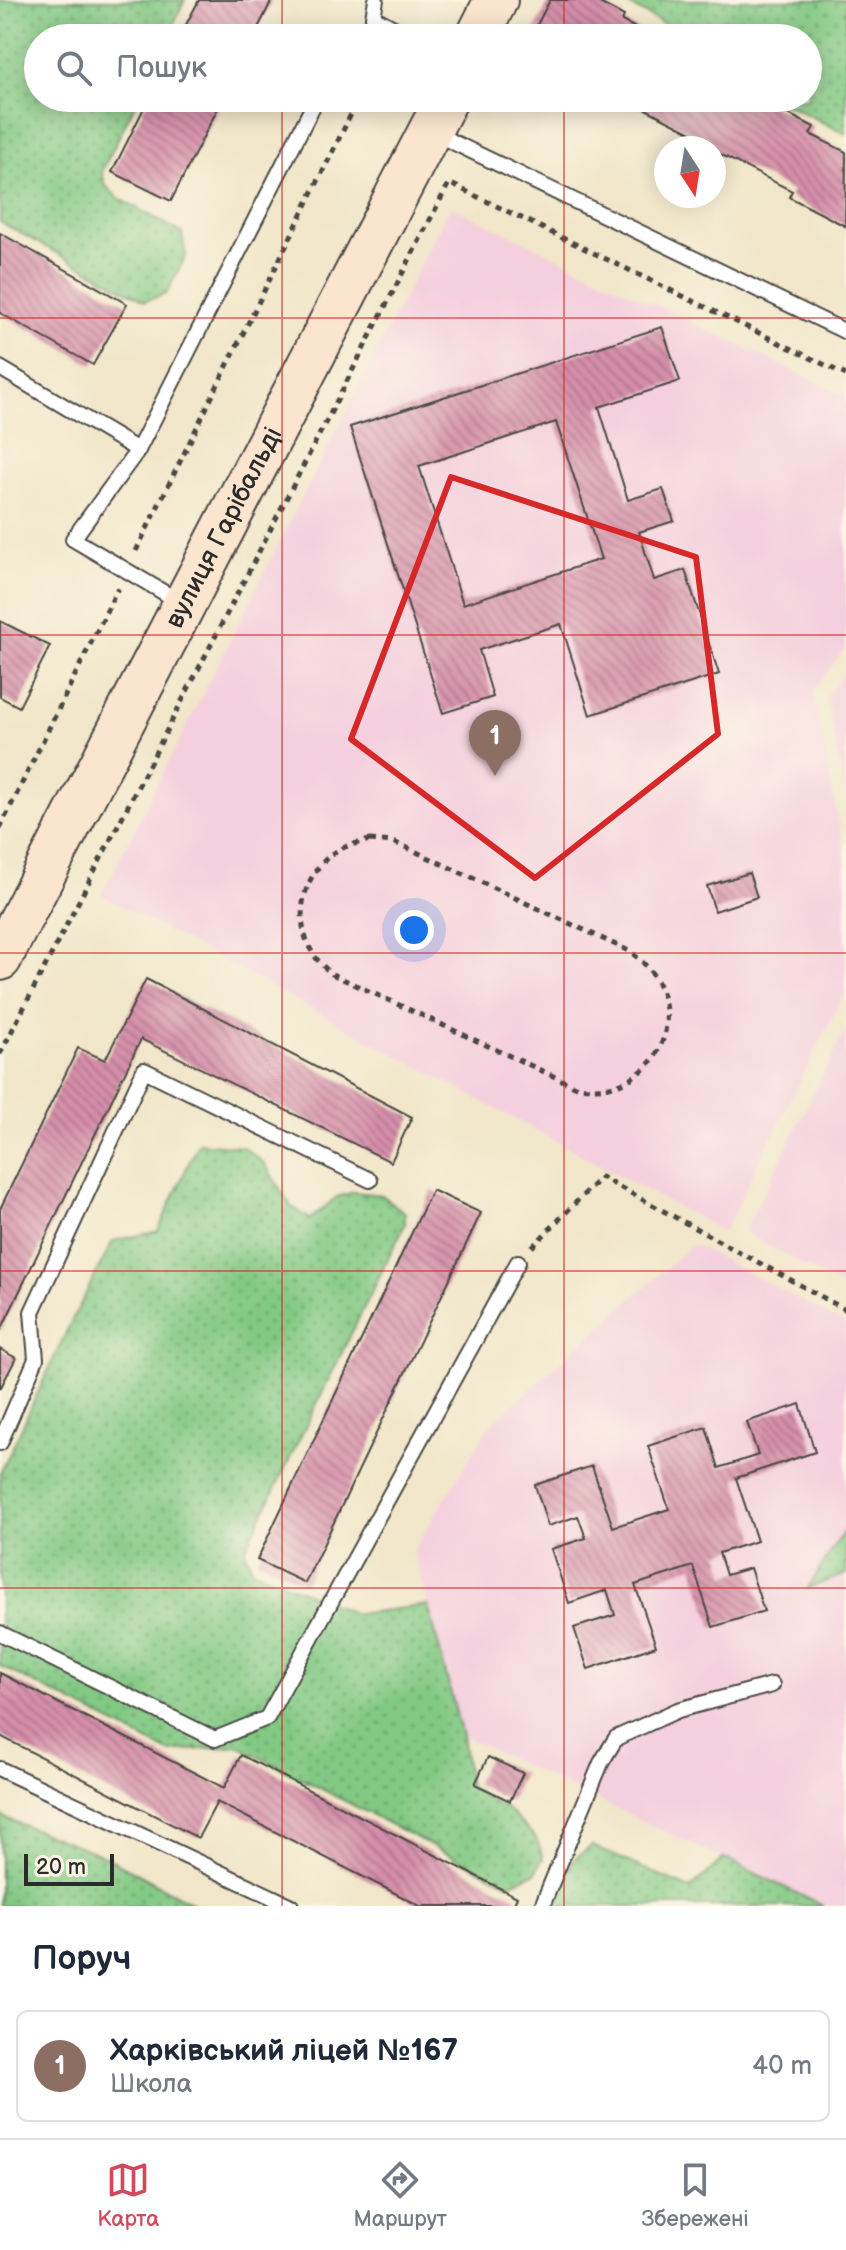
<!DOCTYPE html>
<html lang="uk">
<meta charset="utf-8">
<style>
:root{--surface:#fff;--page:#f2f2f3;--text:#1f2937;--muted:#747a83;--line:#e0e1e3;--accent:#d1495b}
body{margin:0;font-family:"Balsamiq Sans",sans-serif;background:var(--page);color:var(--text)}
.compass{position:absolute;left:654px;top:136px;width:72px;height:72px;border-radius:50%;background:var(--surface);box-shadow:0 4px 20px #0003;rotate:168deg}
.scale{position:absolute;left:24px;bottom:20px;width:90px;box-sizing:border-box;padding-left:8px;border:4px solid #2b2b2b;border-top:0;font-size:22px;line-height:28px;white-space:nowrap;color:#2b2b2b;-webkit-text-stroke:6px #fcf5e5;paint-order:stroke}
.you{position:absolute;left:414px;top:930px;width:28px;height:28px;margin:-20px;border:6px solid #fff;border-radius:50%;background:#1a73e8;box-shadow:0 0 0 12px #1a73e833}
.badge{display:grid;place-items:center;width:52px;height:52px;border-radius:50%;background:var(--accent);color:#fff;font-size:26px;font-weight:700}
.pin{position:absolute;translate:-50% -66px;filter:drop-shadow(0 2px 4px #0008)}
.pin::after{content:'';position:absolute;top:42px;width:28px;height:24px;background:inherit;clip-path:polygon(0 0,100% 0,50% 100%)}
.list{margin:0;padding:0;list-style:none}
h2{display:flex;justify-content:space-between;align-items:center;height:104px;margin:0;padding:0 32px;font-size:34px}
h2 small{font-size:26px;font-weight:400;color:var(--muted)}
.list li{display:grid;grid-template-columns:52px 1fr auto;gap:24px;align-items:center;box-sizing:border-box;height:112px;margin:0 16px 16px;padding:0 16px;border:2px solid var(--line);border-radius:12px}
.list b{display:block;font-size:30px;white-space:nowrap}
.list p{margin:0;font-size:26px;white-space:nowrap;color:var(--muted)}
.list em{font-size:26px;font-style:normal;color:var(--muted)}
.icon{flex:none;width:44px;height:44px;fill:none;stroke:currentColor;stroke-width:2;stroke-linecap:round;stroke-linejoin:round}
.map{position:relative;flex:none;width:846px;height:1906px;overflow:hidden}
.search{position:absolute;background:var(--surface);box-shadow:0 4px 20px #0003;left:24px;right:24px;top:24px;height:88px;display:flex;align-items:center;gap:20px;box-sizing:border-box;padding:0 28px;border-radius:44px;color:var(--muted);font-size:30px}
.sheet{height:232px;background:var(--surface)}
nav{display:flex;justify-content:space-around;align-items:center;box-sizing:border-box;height:112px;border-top:2px solid var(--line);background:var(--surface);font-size:22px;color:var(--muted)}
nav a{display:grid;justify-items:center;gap:4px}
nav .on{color:var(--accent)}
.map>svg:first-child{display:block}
.built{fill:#f4cfde}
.park{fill:url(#park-dots);stroke:#567a58;stroke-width:2}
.building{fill:url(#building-back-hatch);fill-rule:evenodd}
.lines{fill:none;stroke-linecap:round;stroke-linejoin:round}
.lane-casing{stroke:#494743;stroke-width:18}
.secondary-casing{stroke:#494743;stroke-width:46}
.path{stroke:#494743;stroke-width:5;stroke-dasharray:6 6;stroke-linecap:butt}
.lane{stroke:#fff;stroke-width:14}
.secondary{stroke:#fce5cf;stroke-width:42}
.marked{fill:none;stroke:#d62828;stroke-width:6;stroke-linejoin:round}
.grid{fill:none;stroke:#d62828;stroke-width:2;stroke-opacity:0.55}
.labels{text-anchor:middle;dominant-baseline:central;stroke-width:7;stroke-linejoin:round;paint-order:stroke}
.street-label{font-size:26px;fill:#2b2b2b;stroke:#fcf5e5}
</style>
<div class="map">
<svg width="846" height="1906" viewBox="0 0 846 1906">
<defs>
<pattern id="park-dots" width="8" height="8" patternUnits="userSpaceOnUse" patternTransform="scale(2)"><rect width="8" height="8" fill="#82c984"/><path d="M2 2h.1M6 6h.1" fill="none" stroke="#6ba36c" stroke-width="1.8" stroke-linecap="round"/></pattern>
<pattern id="building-back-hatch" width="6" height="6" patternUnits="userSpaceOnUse" patternTransform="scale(2)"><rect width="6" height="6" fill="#d58ea9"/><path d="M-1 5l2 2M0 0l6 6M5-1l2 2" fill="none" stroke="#ad748a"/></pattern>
</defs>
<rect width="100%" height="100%" fill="#fcf5e5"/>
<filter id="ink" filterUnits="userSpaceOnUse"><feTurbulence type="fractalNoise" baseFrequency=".0125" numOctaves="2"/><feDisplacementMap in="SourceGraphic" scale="16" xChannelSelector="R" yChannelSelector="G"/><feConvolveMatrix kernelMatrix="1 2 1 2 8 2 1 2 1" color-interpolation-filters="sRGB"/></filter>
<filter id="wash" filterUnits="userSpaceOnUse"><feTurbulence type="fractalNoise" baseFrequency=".006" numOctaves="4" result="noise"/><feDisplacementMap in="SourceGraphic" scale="32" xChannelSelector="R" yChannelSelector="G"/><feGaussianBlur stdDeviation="1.8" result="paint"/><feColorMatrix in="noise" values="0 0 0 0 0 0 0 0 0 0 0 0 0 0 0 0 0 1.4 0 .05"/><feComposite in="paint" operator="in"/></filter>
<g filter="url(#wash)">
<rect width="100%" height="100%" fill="#f1e6c9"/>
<g class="built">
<polygon points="450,206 846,396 846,647 813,691 846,862 846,990 724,1232 101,895"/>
<polygon points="846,671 846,801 826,697"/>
<polygon points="846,1029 846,1289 744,1232"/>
<polygon points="693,1244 846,1324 846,1528 809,1587 846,1574 846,1906 823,1906 462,1736 414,1550 489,1426"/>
</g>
<g class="park">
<polygon points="0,0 185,0 167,38 38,38 38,98 138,98 102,171 105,185 117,197 182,233 186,256 166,294 145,301 0,222"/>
<polygon points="620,0 846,0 846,134 774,98 808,98 808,38 690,38"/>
<polygon points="198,1143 243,1147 264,1163 291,1206 310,1219 337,1197 354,1192 382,1195 405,1213 405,1224 245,1550 252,1569 355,1614 428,1605 462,1736 469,1787 508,1810 536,1838 543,1858 535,1873 510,1884 450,1855 238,1746 169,1752 0,1666 0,1474 69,1326 113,1241 158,1231"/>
<polygon points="846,1528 846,1574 808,1588"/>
<polygon points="0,1816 107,1857 197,1906 0,1906"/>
<polygon points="592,1846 690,1889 724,1858 823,1906 554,1906 573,1860"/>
</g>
<g id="blocks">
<g class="building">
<polygon points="199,0 272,0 253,38 179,38"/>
<polygon points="550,0 594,0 624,16 622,21 655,38 530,38"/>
<polygon points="149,98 223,98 171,201 112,172"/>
<polygon points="624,98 757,98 814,127 810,134 846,152 845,226 789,197 792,191 714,151 714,148 708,148 696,142 699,136"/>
<polygon points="0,233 127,304 93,365 0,313"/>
<path d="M662 327 680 381 599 407 628 500 663 489 674 521 639 532 654 580 685 570 719 674 590 715 561 624 479 650 493 697 443 713 350 427ZM556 422 601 559 463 604 419 466Z"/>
<polygon points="0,621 50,646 19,707 0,697"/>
<polygon points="749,873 757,897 715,911 707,886"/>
<polygon points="146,979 412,1117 391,1162 141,1039 0,1332 0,1209 78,1048 105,1060"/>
<polygon points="432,1190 481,1213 305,1583 257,1560"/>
<polygon points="0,1349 16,1358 0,1389"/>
<polygon points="800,1404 815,1452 736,1478 757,1541 719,1553 726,1575 750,1568 764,1611 713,1627 693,1566 635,1585 656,1646 588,1669 574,1628 615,1615 607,1590 569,1603 551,1549 586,1538 578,1516 548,1526 535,1485 592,1466 613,1527 669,1509 648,1446 706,1427 719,1468 758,1455 747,1422"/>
<polygon points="0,1673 224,1788 241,1755 517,1897 513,1906 420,1906 217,1802 198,1838 0,1736"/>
<polygon points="488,1757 523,1773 510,1801 475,1784"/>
</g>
</g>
</g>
<g filter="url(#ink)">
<use href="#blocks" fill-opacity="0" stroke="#494743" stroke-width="2"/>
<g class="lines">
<g class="lane-casing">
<g id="lane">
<polyline points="376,0 373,17 412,38"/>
<polyline points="434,133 846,332"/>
<polyline points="0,368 138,450 73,539 180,602"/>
<polyline points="138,450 317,98"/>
<polyline points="0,1443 36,1359 32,1312 144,1070 370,1180"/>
<polyline points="0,1633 215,1739 267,1718 518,1262"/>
<polyline points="0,1769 291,1906"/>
<polyline points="542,1906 601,1763 616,1738 678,1710 772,1685"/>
</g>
</g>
<g class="secondary-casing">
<g id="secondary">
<polyline points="477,38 496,0"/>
<path id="s1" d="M0 959 447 98"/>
</g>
</g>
<g class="path">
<polyline points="136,551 359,98"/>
<polyline points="0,828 118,588"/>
<path d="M370 840 393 842 410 849 629 951C683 987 679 1066 613 1086 602 1089 589 1088 577 1087L332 974C324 967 316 960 311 950 291 914 306 863 345 847 353 844 362 842 370 840Z"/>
<polyline points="0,1054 449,183 846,375"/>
<polyline points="532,1247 601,1177 846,1310"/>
</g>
<use href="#lane" class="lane"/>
<use href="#secondary" class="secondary"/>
</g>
</g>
<path class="marked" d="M451 477 696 557 718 734 535 878 351 739Z"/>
<path class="grid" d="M282 0V38M564 0V38M282 98V1906M564 98V1906M0 318H846M0 635H846M0 953H846M0 1271H846M0 1588H846"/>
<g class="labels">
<g class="street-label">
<text stroke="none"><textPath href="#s1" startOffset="486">вулиця Гарібальді</textPath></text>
</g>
</g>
</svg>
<svg class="compass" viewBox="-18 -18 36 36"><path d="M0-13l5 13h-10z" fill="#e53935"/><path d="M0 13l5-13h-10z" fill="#747a83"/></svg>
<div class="scale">20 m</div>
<div class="you"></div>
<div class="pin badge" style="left:495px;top:776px;background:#8d6e63">1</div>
<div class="search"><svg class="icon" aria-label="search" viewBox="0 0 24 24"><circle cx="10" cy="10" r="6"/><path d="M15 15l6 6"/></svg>Пошук</div>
</div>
<section class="sheet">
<h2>Поруч<small></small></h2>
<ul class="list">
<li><span class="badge" style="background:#8d6e63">1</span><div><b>Харківський ліцей №167</b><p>Школа</p></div><em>40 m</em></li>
</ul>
</section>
<nav>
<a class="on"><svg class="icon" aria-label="map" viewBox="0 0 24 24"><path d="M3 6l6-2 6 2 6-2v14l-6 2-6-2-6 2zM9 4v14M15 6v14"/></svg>Карта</a>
<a><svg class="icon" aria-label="directions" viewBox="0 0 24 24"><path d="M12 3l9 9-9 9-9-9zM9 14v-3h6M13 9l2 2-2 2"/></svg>Маршрут</a>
<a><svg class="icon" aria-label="saved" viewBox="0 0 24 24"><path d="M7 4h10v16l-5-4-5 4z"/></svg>Збережені</a>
</nav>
